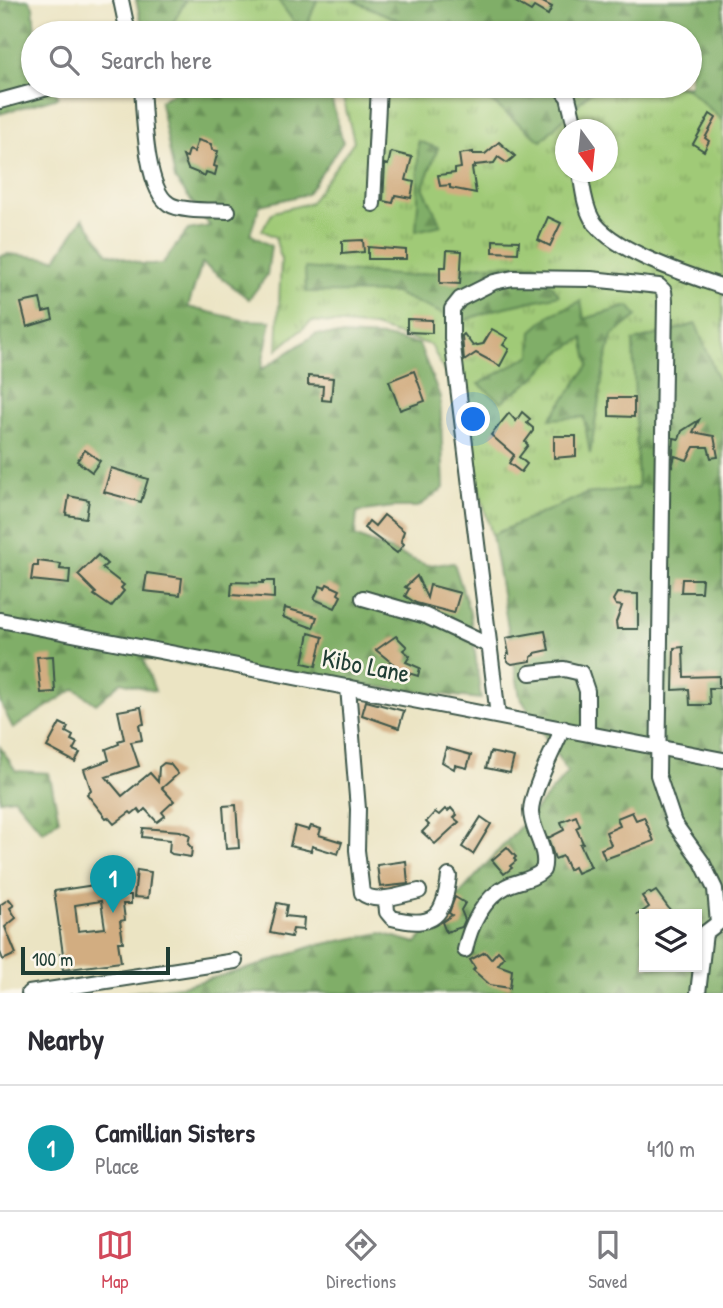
<!DOCTYPE html>
<style>
:root{--surface:#fff;--page:#f7f7f7;--text:#2b2b33;--muted:#7c7c81;--line:#e1e1e2;--accent:#d1495b}
body{margin:0;font-family:"Patrick Hand",sans-serif;background:var(--page);color:var(--text)}
.controls{position:absolute;right:21px;bottom:21px;display:grid;overflow:hidden;border-radius:0px;box-shadow:0 2px 5px #0004}
.controls button{width:63px;height:63px;display:grid;place-items:center;padding:0;border:0;border-bottom:2px solid var(--line);background:var(--surface);color:var(--text);font:35px sans-serif}
.compass{position:absolute;left:555px;top:119px;width:63px;height:63px;border-radius:50%;background:var(--surface);box-shadow:0 2px 5px #0004;rotate:165deg}
.scale{position:absolute;left:21px;bottom:18px;width:149px;box-sizing:border-box;padding-left:7px;border:4px solid #1f3d34;border-top:0;font-size:19px;line-height:24px;white-space:nowrap;color:#1f3d34;-webkit-text-stroke:5px #fbf7ec;paint-order:stroke}
.you{position:absolute;left:474px;top:420px;width:24px;height:24px;margin:-18px;border:5px solid #fff;border-radius:50%;background:#1a73e8;box-shadow:0 0 0 10px #1a73e833}
.badge{display:grid;place-items:center;width:46px;height:46px;border-radius:50%;background:var(--accent);color:#fff;font-size:23px;font-weight:700}
.pin{position:absolute;translate:-50% -58px;filter:drop-shadow(0 2px 4px #0008)}
.pin::after{content:'';position:absolute;top:37px;width:24px;height:21px;background:inherit;clip-path:polygon(0 0,100% 0,50% 100%)}
.list{margin:0;padding:0;list-style:none}
h2{display:flex;justify-content:space-between;align-items:center;height:91px;margin:0;padding:0 28px;font-size:30px}
h2 small{font-size:23px;font-weight:400;color:var(--muted)}
.list li{display:grid;grid-template-columns:46px 1fr auto;gap:21px;align-items:center;box-sizing:border-box;height:126px;padding:0 28px;border-top:2px solid var(--line)}
.list b{display:block;font-size:26px;white-space:nowrap}
.list p{margin:0;font-size:23px;white-space:nowrap;color:var(--muted)}
.list em{font-size:23px;font-style:normal;color:var(--muted)}
.icon{flex:none;width:38px;height:38px;fill:none;stroke:currentColor;stroke-width:2;stroke-linecap:round;stroke-linejoin:round}
.map{position:relative;flex:none;width:723px;height:993px;overflow:hidden}
.search{position:absolute;background:var(--surface);box-shadow:0 2px 5px #0004;left:21px;right:21px;top:21px;height:77px;display:flex;align-items:center;gap:18px;box-sizing:border-box;padding:0 24px;border-radius:38px;color:var(--muted);font-size:26px}
.sheet{height:217px;background:var(--surface)}
nav{display:flex;justify-content:space-around;align-items:center;box-sizing:border-box;height:98px;border-top:2px solid var(--line);background:var(--surface);font-size:19px;color:var(--muted)}
nav a{display:grid;justify-items:center;gap:4px}
nav .on{color:var(--accent)}
.map>svg:first-child{display:block}
.grass{fill:url(#grass-tufts);stroke:#608456;stroke-width:2;fill-rule:evenodd}
.forest{fill:url(#forest-firs);stroke:#50764e;stroke-width:2;fill-rule:evenodd}
.building{fill:#d2ad81;fill-rule:evenodd}
.lines{fill:none;stroke-linecap:round;stroke-linejoin:round}
.minor-casing{stroke:#3e5649;stroke-width:18}
.minor{stroke:#fff;stroke-width:14}
.labels{text-anchor:middle;dominant-baseline:central;stroke-width:5;stroke-linejoin:round;paint-order:stroke}
.street-label{font-size:26px;fill:#1f3d34;stroke:#fbf7ec}
</style>
<div class="map">
<svg width="723" height="993" viewBox="0 0 723 993">
<defs>
<pattern id="grass-tufts" width="24" height="20" patternUnits="userSpaceOnUse" patternTransform="scale(1.75)"><rect width="24" height="20" fill="#a0ca77"/><path d="M3 7l-1-3M5 7V3M7 7l1-3M15 17l-1-3M17 17v-4M19 17l1-3" fill="none" stroke="#82a562"/></pattern>
<pattern id="forest-firs" width="22" height="20" patternUnits="userSpaceOnUse" patternTransform="scale(1.75)"><rect width="22" height="20" fill="#80ae68"/><path d="M5 1l3.5 6h-7zM16 11l3.5 6h-7z" fill="#688f56"/></pattern>
</defs>
<rect width="100%" height="100%" fill="#fbf7ec"/>
<filter id="ink" filterUnits="userSpaceOnUse"><feTurbulence type="fractalNoise" baseFrequency=".0143" numOctaves="2"/><feDisplacementMap in="SourceGraphic" scale="14" xChannelSelector="R" yChannelSelector="G"/><feConvolveMatrix kernelMatrix="1 2 1 2 8 2 1 2 1" color-interpolation-filters="sRGB"/></filter>
<filter id="wash" filterUnits="userSpaceOnUse"><feTurbulence type="fractalNoise" baseFrequency=".00686" numOctaves="4" result="noise"/><feDisplacementMap in="SourceGraphic" scale="28" xChannelSelector="R" yChannelSelector="G"/><feGaussianBlur stdDeviation="1.57" result="paint"/><feColorMatrix in="noise" values="0 0 0 0 0 0 0 0 0 0 0 0 0 0 0 0 0 1.4 0 .05"/><feComposite in="paint" operator="in"/></filter>
<g filter="url(#wash)">
<rect width="100%" height="100%" fill="#ebe4c3"/>
<g class="grass">
<polygon points="186,0 278,0 302,33 161,33 170,28"/>
<polygon points="317,0 352,0 415,27 421,33 304,33"/>
<path d="M340 86H472L541 141 590 92 605 86H677L687 88 723 121V392L638 488 586 494 492 535 447 377 431 345 374 327 312 321 277 350 281 259 275 237 262 230 273 212 310 203 354 141ZM566 130H608V172H566Z"/>
</g>
<g class="forest">
<polygon points="0,0 29,0 33,6 35,33 33,33 33,86 55,86 58,97 0,114"/>
<path d="M136 0H186C172 23 174 33 144 33Z"/>
<polygon points="278,0 317,0 304,33 302,33"/>
<polygon points="352,0 723,0 723,121 687,88 677,86 690,86 690,33 421,33 415,27"/>
<polygon points="184,86 316,86 330,94 343,142 307,194 260,205 250,234 271,246 267,275 249,299 202,263 188,307 242,320 271,321 261,370 316,334 385,337 419,344 440,397 444,488 418,507 393,507 357,512 355,536 426,565 454,563 470,613 481,699 143,659 155,691 121,682 96,704 75,689 13,728 0,702 0,256 8,254 56,259 83,218 108,253 142,264 162,264 188,230 210,226 175,179 160,101"/>
<polygon points="472,86 605,86 590,92 541,141"/>
<polygon points="418,141 438,148 423,187 441,225 416,231 418,204"/>
<polygon points="536,264 559,295 493,310 461,322 395,293 306,292 305,268 408,276 485,265"/>
<polygon points="581,301 584,319 629,306 637,316 612,336 605,363 590,454 584,417 550,419 589,365 583,338 559,353 532,380 501,402 479,384 531,355 532,331 550,315"/>
<path d="M696 324 723 392V993H126L187 985 257 966 313 946 381 933 416 943 568 773 520 697 492 535 586 494 638 488 633 341ZM644 914H697V967H644Z"/>
<polygon points="0,747 16,771 49,773 59,819 43,832 14,798 0,800"/>
</g>
<g id="blocks">
<g class="building">
<polygon points="512,0 539,0 552,7 548,15 534,7 531,11"/>
<polygon points="710,114 716,118 705,138 709,141 704,151 693,144"/>
<polygon points="198,140 211,144 212,150 218,151 214,166 217,167 215,175 206,172 205,176 188,169 183,156 187,157 189,150 194,152"/>
<polygon points="499,142 515,156 507,163 498,157 494,163 475,165 475,167 472,168 476,193 450,188 450,185 440,186 438,175 455,173 455,169 461,168 459,154 473,152 473,154 485,154"/>
<polygon points="391,152 412,157 406,180 414,182 411,198 395,195 393,203 383,201 385,164 388,165"/>
<polygon points="548,217 561,223 550,246 538,240"/>
<polygon points="363,240 364,252 342,254 342,241"/>
<polygon points="493,240 519,241 518,253 493,252"/>
<polygon points="368,247 406,250 406,259 368,259"/>
<polygon points="447,250 462,251 460,284 440,283 440,267 446,267"/>
<polygon points="40,299 43,312 51,310 53,319 27,327 21,303"/>
<polygon points="407,319 432,320 432,333 407,332"/>
<polygon points="492,329 508,338 503,345 509,349 500,366 476,353 464,361 462,336 464,334 473,346 483,344"/>
<polygon points="414,371 425,401 400,410 389,381"/>
<polygon points="308,376 333,378 331,401 322,400 323,386 308,385"/>
<polygon points="609,398 634,398 634,417 609,416"/>
<polygon points="522,412 530,419 527,423 533,428 533,431 525,442 528,445 519,457 527,464 521,472 509,463 514,455 491,435 509,413 516,421"/>
<polygon points="699,420 693,432 714,436 718,457 711,458 708,447 694,447 687,460 675,456 672,467 674,438 679,439 682,431"/>
<polygon points="554,436 576,436 576,456 554,458"/>
<polygon points="85,450 100,461 92,472 77,461"/>
<polygon points="111,468 148,479 141,502 104,492"/>
<polygon points="69,496 89,500 86,518 66,515"/>
<polygon points="384,515 404,531 401,541 404,544 397,553 364,528 369,521 375,526"/>
<polygon points="98,555 107,564 102,568 124,585 121,588 124,591 111,607 94,595 96,593 78,575"/>
<polygon points="38,561 61,564 60,569 70,570 69,584 31,580 33,566 38,566"/>
<polygon points="147,573 182,578 180,595 144,591"/>
<polygon points="417,576 427,598 430,585 460,593 454,613 416,603 405,596 409,589 405,587"/>
<polygon points="682,579 702,579 701,592 681,592"/>
<polygon points="263,581 274,581 274,598 231,595 232,582 263,583"/>
<polygon points="327,584 340,590 338,594 341,596 335,608 314,599 320,586 325,588"/>
<polygon points="617,593 638,594 638,629 617,629 616,622 622,606 616,605 613,600"/>
<polygon points="285,608 317,617 313,628 283,617"/>
<polygon points="545,631 549,650 535,653 535,655 531,657 531,661 512,664 507,661 507,654 509,654 506,638"/>
<polygon points="309,633 323,637 316,666 303,663"/>
<polygon points="396,636 407,647 403,650 410,656 406,662 420,668 418,676 402,671 376,650"/>
<polygon points="683,647 684,677 719,676 719,688 709,688 710,705 690,705 689,689 673,690 674,648"/>
<polygon points="53,656 55,692 41,693 37,657"/>
<polygon points="366,701 404,711 399,728 362,715"/>
<polygon points="141,707 144,724 139,725 142,740 131,742 139,766 106,777 122,796 150,773 158,782 159,767 164,763 170,764 178,774 162,788 174,801 162,812 165,816 157,822 145,809 141,813 138,809 132,814 130,812 114,824 108,817 106,818 87,794 91,790 84,769 109,760 106,749 119,744 118,741 124,739 118,711"/>
<polygon points="60,723 68,727 66,732 73,736 71,740 77,743 73,750 80,753 75,762 47,747"/>
<polygon points="446,748 471,755 467,768 455,765 454,769 442,762"/>
<polygon points="490,752 514,757 510,773 486,768"/>
<polygon points="236,805 239,848 226,849 223,806"/>
<polygon points="451,808 457,815 454,818 459,822 435,844 422,832 429,825 426,822 435,812 439,815 445,809 448,811"/>
<polygon points="632,812 636,820 644,817 654,841 605,859 601,849 611,845 606,832 620,826 617,818"/>
<polygon points="576,816 580,826 576,828 583,843 580,844 591,867 577,873 574,867 569,870 563,856 555,859 548,838 564,830 561,822"/>
<polygon points="481,817 491,824 473,854 462,847"/>
<polygon points="295,826 309,830 311,826 321,829 319,835 342,842 338,854 312,846 311,851 290,846"/>
<polygon points="143,828 180,831 190,835 188,844 192,848 191,857 172,854 169,852 170,840 142,837"/>
<polygon points="507,847 516,857 514,859 516,861 510,866 512,868 504,874 492,860"/>
<polygon points="406,861 408,884 380,887 377,865"/>
<polygon points="137,870 151,872 148,898 134,897"/>
<path d="M115 882 117 895H131V904H123L125 920 120 921 123 942H118L121 962 63 970 60 954H63L54 891ZM101 901 105 928 78 931 75 905Z"/>
<polygon points="656,891 673,914 639,914 649,907 642,896 649,892 651,894"/>
<polygon points="455,897 465,903 461,910 465,920 462,927 446,932 442,922 452,915 449,913"/>
<polygon points="9,899 14,905 10,908 16,918 5,927 16,954 3,960 0,952 0,905"/>
<polygon points="277,903 287,905 285,916 304,918 303,930 293,929 291,937 270,933"/>
<polygon points="498,951 504,957 498,965 512,970 510,988 490,985 473,970 475,968 470,960 485,952 491,959"/>
</g>
</g>
</g>
<g filter="url(#ink)">
<use href="#blocks" fill-opacity="0" stroke="#3e5649" stroke-width="2"/>
<g class="lines">
<g class="minor-casing">
<g id="minor">
<polyline points="121,0 128,33"/>
<path d="M142 86C144 113 145 189 169 204 181 212 213 210 228 211"/>
<polyline points="559,86 568,97 576,130"/>
<polyline points="0,101 55,86"/>
<path d="M580 172C583 188 584 205 592 219 611 251 689 275 723 287"/>
<polyline points="373,204 379,86"/>
<polyline points="363,598 426,616 488,645"/>
<polyline points="0,620 723,760"/>
<polyline points="530,673 564,669 581,673 587,691 587,733"/>
<path d="M348 687 358 809 357 850 362 893C376 905 403 894 419 891"/>
<polyline points="498,716 452,338 452,309 460,299 494,282 513,278 591,279 659,286 664,291 665,300 658,775 674,823 702,862 715,889 718,923 705,933 698,993"/>
<path d="M386 898 387 912 392 918C435 929 444 916 449 876"/>
<path d="M465 950C470 926 483 898 507 886 520 880 533 880 543 870 549 850 531 831 531 811 531 792 555 747 563 728"/>
<polyline points="29,993 235,961"/>
</g>
</g>
<use href="#minor" class="minor"/>
</g>
</g>
<g class="labels">
<g class="street-label">
<text transform="translate(366 665) rotate(11)">Kibo Lane</text>
</g>
</g>
</svg>
<div class="controls">
<button><svg class="icon" aria-label="layers" viewBox="0 0 24 24"><path d="M12 4l9 5-9 5-9-5zM3 14l9 5 9-5"/></svg></button>
</div>
<svg class="compass" viewBox="-18 -18 36 36"><path d="M0-13l5 13h-10z" fill="#e53935"/><path d="M0 13l5-13h-10z" fill="#7c7c81"/></svg>
<div class="scale">100 m</div>
<div class="you"></div>
<div class="pin badge" style="left:113px;top:913px;background:#0f9aa8">1</div>
<div class="search"><svg class="icon" aria-label="search" viewBox="0 0 24 24"><circle cx="10" cy="10" r="6"/><path d="M15 15l6 6"/></svg>Search here</div>
</div>
<section class="sheet">
<h2>Nearby<small></small></h2>
<ul class="list">
<li><span class="badge" style="background:#0f9aa8">1</span><div><b>Camillian Sisters</b><p>Place</p></div><em>410 m</em></li>
</ul>
</section>
<nav>
<a class="on"><svg class="icon" aria-label="map" viewBox="0 0 24 24"><path d="M3 6l6-2 6 2 6-2v14l-6 2-6-2-6 2zM9 4v14M15 6v14"/></svg>Map</a>
<a><svg class="icon" aria-label="directions" viewBox="0 0 24 24"><path d="M12 3l9 9-9 9-9-9zM9 14v-3h6M13 9l2 2-2 2"/></svg>Directions</a>
<a><svg class="icon" aria-label="saved" viewBox="0 0 24 24"><path d="M7 4h10v16l-5-4-5 4z"/></svg>Saved</a>
</nav>
